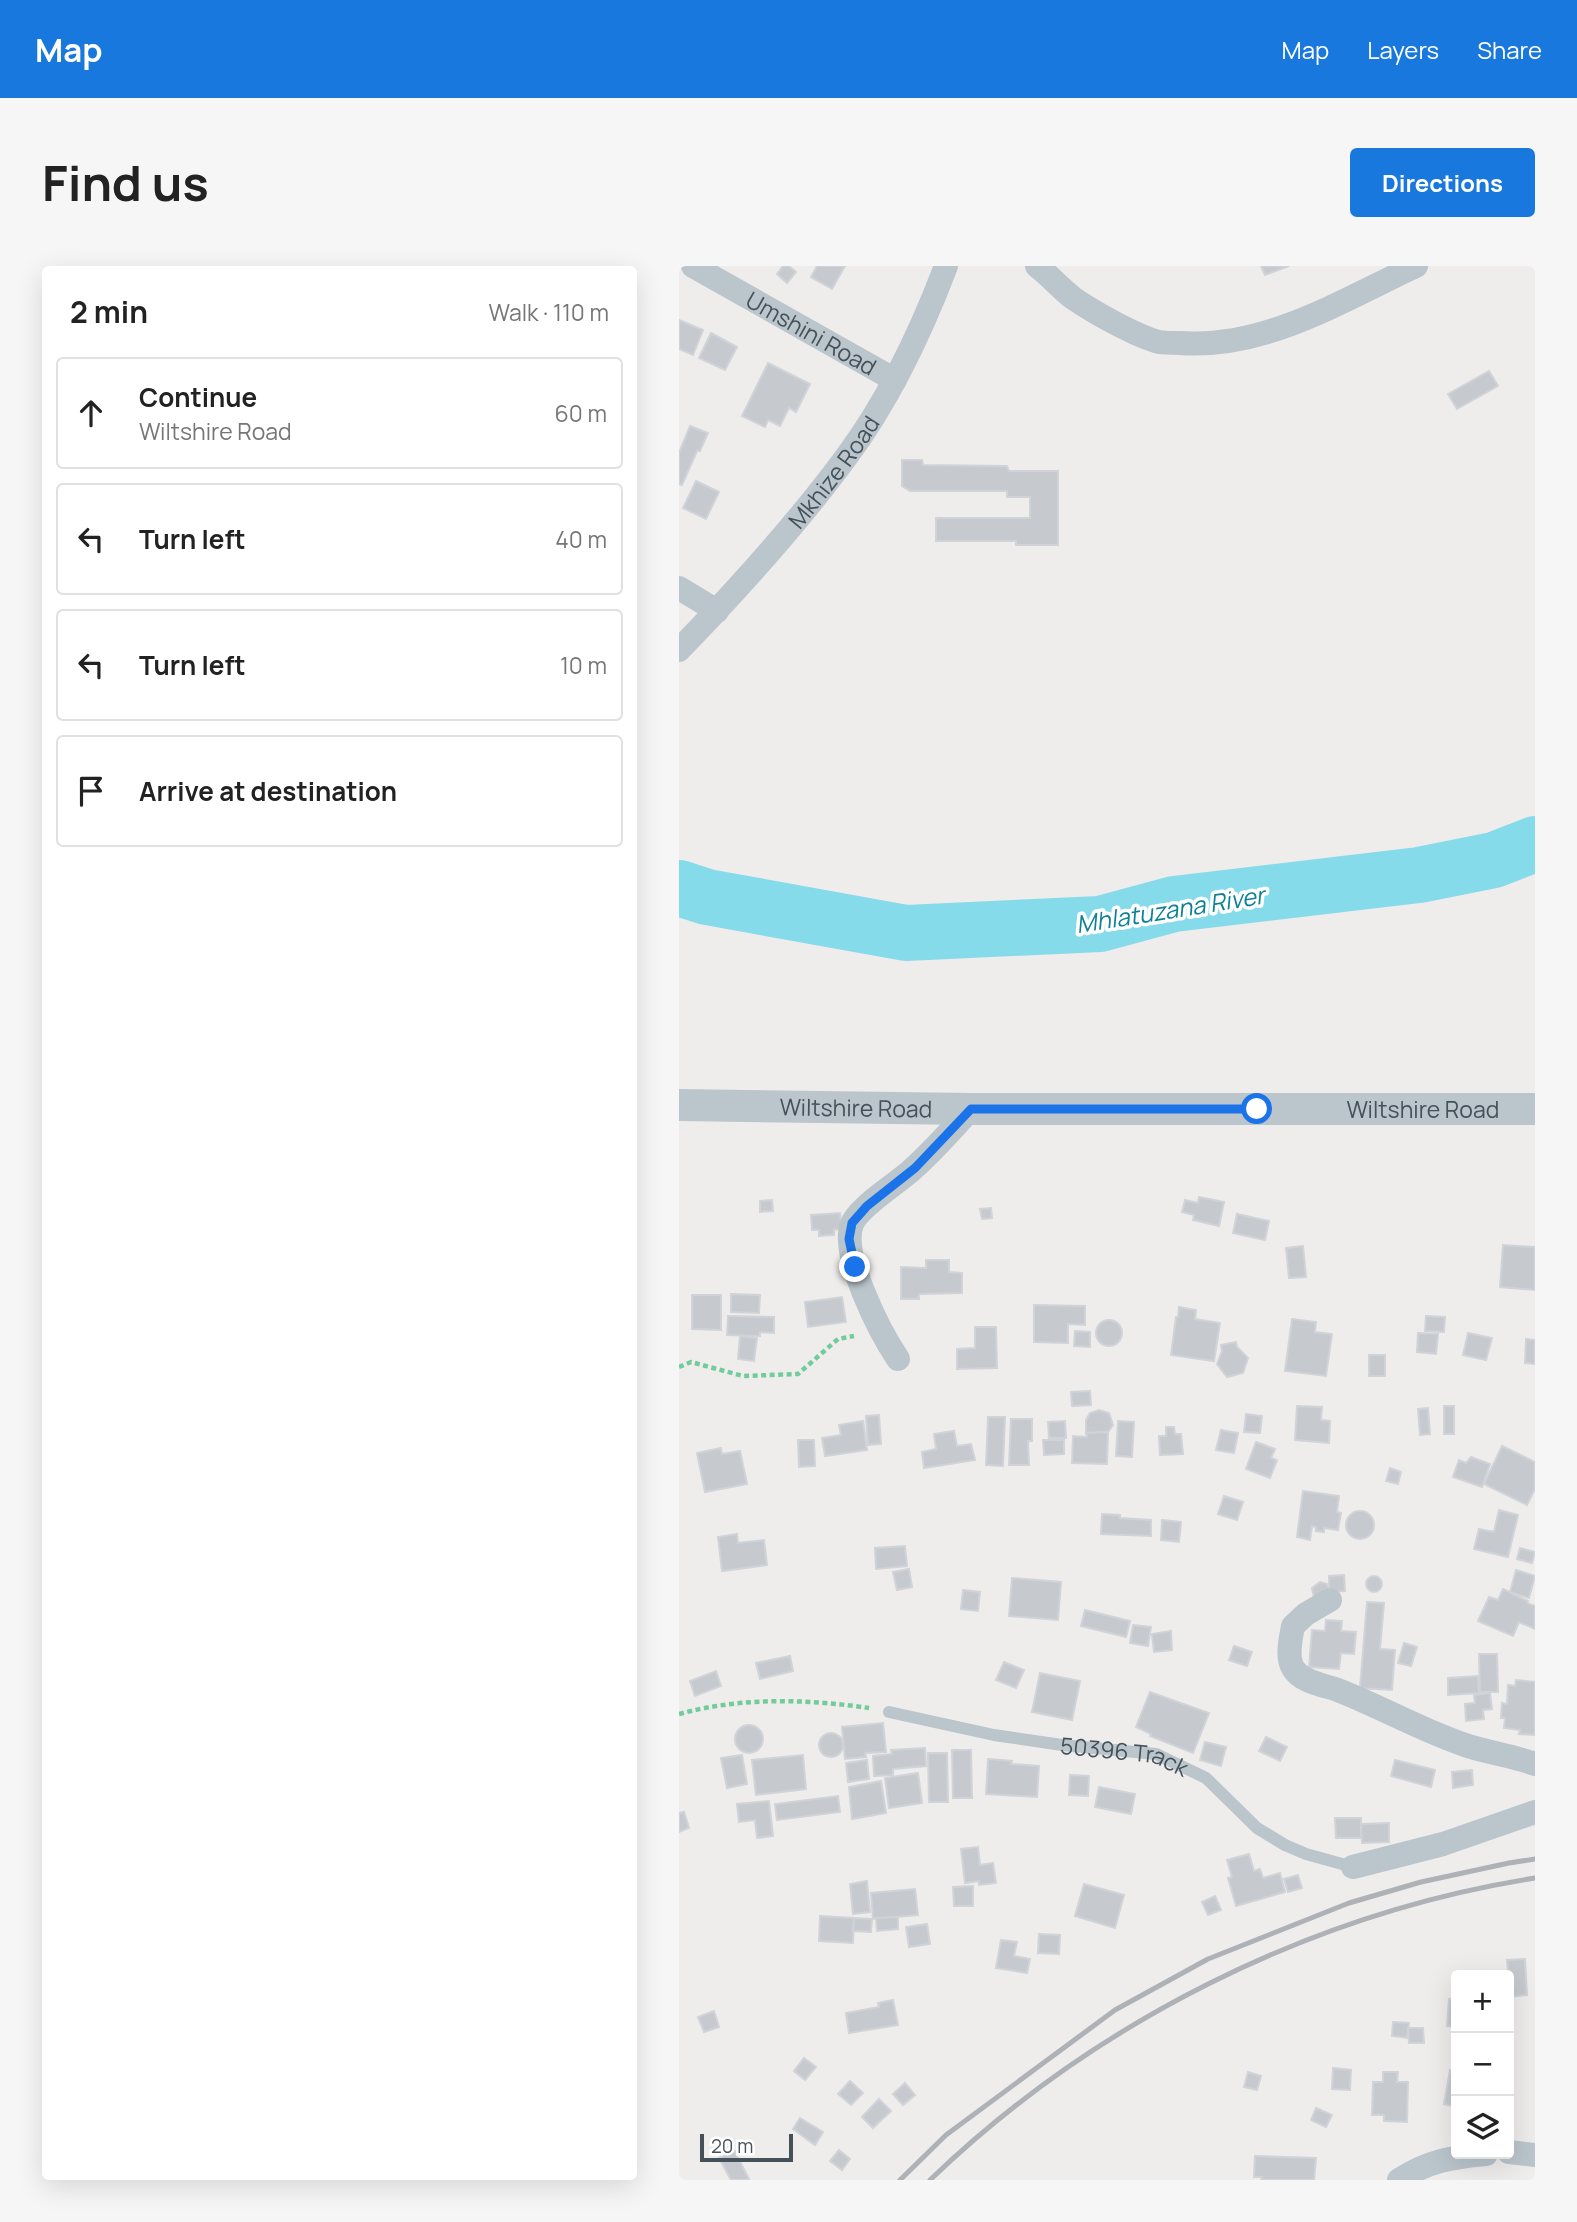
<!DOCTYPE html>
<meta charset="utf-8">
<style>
:root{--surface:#fff;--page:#f6f6f6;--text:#222;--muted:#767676;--line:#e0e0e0;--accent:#1878dd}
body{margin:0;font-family:Manrope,sans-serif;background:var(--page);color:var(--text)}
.controls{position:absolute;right:21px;bottom:21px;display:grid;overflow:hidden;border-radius:7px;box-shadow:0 7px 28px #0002}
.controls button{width:63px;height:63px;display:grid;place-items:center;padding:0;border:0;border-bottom:2px solid var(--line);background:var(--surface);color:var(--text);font:35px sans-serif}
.scale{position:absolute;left:21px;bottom:18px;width:93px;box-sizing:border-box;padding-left:7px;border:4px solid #455159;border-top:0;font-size:19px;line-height:24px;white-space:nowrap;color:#455159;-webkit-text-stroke:5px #fff;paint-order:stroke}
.stop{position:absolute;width:21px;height:21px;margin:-16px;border:5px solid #1a73e8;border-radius:50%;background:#fff}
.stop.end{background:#1a73e8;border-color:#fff;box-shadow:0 2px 7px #0008}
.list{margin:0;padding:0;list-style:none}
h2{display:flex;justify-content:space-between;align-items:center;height:91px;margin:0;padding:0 28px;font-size:30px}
h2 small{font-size:23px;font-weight:400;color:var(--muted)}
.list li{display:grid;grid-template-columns:46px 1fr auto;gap:21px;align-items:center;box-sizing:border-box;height:112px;margin:0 14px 14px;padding:0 14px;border:2px solid var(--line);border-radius:7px}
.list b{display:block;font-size:26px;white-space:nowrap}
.list p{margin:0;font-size:23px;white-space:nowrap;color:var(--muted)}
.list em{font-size:23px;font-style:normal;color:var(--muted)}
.icon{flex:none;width:38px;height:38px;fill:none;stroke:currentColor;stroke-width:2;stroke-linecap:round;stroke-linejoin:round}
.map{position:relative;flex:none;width:856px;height:1914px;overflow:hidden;border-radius:7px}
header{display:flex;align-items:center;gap:42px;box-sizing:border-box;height:98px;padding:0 35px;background:var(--accent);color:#fff}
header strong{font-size:33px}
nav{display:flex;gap:38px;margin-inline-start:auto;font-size:24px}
.intro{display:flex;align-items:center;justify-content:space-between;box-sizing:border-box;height:168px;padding:0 42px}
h1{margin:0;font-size:49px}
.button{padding:18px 32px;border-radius:7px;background:var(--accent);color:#fff;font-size:24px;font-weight:700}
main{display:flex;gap:42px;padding:0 42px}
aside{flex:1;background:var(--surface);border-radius:7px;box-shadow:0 7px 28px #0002}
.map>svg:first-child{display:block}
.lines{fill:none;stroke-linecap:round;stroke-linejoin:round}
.river{stroke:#86dbeb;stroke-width:56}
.building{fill:#c6cacf;stroke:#d0d3d8;stroke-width:2}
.path{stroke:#71cc9b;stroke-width:4.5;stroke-dasharray:5 3.5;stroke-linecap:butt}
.service{stroke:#bac5cc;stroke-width:12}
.minor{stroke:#bac5cc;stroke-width:24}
.tertiary{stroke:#bac5cc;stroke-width:32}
.rail{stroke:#aeb2b7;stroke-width:5}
.route{stroke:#1a73e8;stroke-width:9}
.labels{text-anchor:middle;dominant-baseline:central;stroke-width:7;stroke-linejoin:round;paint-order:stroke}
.street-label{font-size:23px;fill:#455159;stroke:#fff}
.water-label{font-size:24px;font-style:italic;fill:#0c8196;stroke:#fff}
</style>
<header>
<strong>Map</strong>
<nav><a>Map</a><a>Layers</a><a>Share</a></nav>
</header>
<div class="intro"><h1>Find us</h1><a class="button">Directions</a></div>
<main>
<aside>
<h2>2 min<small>Walk · 110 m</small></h2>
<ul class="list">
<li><svg class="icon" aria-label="ahead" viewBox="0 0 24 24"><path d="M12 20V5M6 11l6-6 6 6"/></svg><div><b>Continue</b><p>Wiltshire Road</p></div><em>60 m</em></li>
<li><svg class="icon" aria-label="left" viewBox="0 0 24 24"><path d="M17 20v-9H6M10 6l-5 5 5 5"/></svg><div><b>Turn left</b></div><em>40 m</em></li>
<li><svg class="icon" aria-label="left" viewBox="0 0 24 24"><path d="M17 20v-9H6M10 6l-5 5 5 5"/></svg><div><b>Turn left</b></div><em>10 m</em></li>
<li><svg class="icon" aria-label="arrive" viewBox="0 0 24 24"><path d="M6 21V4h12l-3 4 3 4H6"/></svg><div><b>Arrive at destination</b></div></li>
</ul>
</aside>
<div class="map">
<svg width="856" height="1914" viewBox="0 0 856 1914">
<rect width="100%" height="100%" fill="#efecec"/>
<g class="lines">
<polyline class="river" points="0,622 28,631 227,667 421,658 495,638 740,609 815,594 856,578"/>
</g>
<g class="building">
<polygon points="104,0 110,0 117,6 108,17 98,8"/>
<polygon points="138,0 166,0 153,23 132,11"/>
<polygon points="582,0 610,0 586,9"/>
<polygon points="0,54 24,64 14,89 0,83"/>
<polygon points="32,67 58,81 46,104 20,92"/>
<polygon points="89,97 131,118 117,146 110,142 101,160 89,154 86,161 63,150"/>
<polygon points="810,105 819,120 778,143 769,128"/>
<polygon points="11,160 29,167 21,185 18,185 3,219 0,218 0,187"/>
<polygon points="223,194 243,194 244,199 328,200 330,205 379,205 379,279 337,279 337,275 257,275 257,252 351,252 351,231 328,231 328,225 231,225 223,220"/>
<polygon points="17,215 40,226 27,253 4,242"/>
<polygon points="520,931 545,936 540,960 514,954 515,949 503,946 506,934 519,937"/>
<polygon points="93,934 94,945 81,946 81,935"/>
<polygon points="312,942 313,952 303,953 301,943"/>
<polygon points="161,947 163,963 155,964 155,969 140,970 140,964 133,964 132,949"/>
<polygon points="558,948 590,955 586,974 554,967"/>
<polygon points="824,979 856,981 856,1024 821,1021"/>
<polygon points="624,980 627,1011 610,1012 607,982"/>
<polygon points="247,994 270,994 270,1006 283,1007 283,1027 240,1028 240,1033 222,1033 222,1001 247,1002"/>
<polygon points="52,1028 81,1029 80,1047 52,1046"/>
<polygon points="13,1029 42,1029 42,1064 13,1063"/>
<polygon points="163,1031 167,1056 129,1061 126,1036"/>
<polygon points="355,1039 406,1040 406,1059 389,1058 389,1077 355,1076"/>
<polygon points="500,1041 517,1044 516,1053 541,1057 535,1095 492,1089 497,1051 499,1051"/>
<polygon points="49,1050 95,1051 95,1067 81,1066 81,1070 48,1069"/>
<polygon points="747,1050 766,1051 765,1066 746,1065"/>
<polygon points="613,1053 637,1056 636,1066 653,1068 647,1110 606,1105"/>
<circle cx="430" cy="1067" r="13"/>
<polygon points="296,1061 317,1061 318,1102 278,1103 278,1083 296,1082"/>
<polygon points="396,1065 411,1066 411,1081 395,1080"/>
<polygon points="739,1067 759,1068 757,1088 738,1086"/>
<polygon points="789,1067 813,1072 807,1094 784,1089"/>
<polygon points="61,1070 78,1072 75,1095 59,1093"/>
<polygon points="847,1073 856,1074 856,1098 846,1097"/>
<polygon points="557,1076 558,1081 569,1092 564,1107 548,1111 538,1098 543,1085 542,1079"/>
<rect x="690" y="1089" width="16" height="21"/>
<polygon points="411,1125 412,1139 393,1140 392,1126"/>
<polygon points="618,1140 643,1141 642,1154 651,1155 650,1177 616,1174"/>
<rect x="765" y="1140" width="10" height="28"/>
<polygon points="749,1142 751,1168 741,1169 739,1143"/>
<polygon points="420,1144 430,1147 434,1159 429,1166 407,1167 407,1154 411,1147"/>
<polygon points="567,1148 583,1150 581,1167 565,1166"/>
<polygon points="200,1149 202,1178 189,1179 187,1150"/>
<polygon points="309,1151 326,1151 324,1200 307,1199"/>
<polygon points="332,1153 353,1153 353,1175 349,1175 350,1199 330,1199"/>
<polygon points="184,1155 188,1184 146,1190 143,1172 162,1169 160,1159"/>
<polygon points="386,1155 387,1172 370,1172 369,1156"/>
<polygon points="439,1155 455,1156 453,1191 437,1190"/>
<polygon points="487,1161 495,1161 496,1168 502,1168 504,1188 481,1189 480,1170 487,1170"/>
<polygon points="542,1164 559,1167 555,1187 537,1184"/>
<polygon points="275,1165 278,1180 292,1178 296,1194 245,1202 243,1186 257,1183 255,1168"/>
<polygon points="429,1166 428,1198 393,1197 394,1170 408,1171 407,1167"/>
<polygon points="119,1174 135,1174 136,1200 120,1201"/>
<polygon points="364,1174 385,1174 385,1188 365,1189"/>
<polygon points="577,1176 596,1183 592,1192 598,1194 591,1212 567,1203"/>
<polygon points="823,1180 856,1196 856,1223 848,1239 805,1218"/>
<polygon points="42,1182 43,1188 61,1185 68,1218 26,1226 18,1187"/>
<polygon points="792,1191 811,1198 803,1221 774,1211 780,1194 787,1197"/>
<polygon points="711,1202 722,1206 719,1218 707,1215"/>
<polygon points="624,1225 660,1230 658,1246 662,1247 659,1264 645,1262 645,1266 637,1265 637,1261 633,1260 631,1274 618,1271"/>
<polygon points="545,1230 564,1236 558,1254 539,1248"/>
<polygon points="820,1244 839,1249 829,1291 795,1283 800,1263 815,1266"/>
<circle cx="681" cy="1259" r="14"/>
<polygon points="423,1248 441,1249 441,1252 472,1254 472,1270 422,1268"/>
<polygon points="483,1254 502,1256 500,1276 482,1274"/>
<polygon points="58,1268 59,1277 85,1274 88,1299 43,1305 39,1271"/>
<polygon points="226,1280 228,1300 197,1303 196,1282"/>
<polygon points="841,1282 856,1286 853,1297 838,1293"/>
<polygon points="230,1303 233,1321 218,1324 214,1306"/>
<polygon points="837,1304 856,1310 850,1332 831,1326"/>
<polygon points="665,1309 666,1325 650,1326 650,1310"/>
<circle cx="695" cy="1318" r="8"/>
<polygon points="333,1312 382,1316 379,1354 330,1350"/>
<polygon points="641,1316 648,1318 651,1324 635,1332 633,1322"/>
<polygon points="824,1323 849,1335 848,1337 856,1340 856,1363 840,1356 834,1370 799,1355 810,1331 819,1334"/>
<polygon points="284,1324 301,1326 299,1345 282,1343"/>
<polygon points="688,1336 705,1337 701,1383 716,1384 713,1424 681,1422"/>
<polygon points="406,1344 451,1355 447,1371 402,1360"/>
<polygon points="647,1354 663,1355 662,1365 677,1366 675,1388 662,1387 660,1403 630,1401 633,1364 646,1365"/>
<polygon points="454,1359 472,1361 469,1380 451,1377"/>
<polygon points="492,1365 493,1384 475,1386 473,1368"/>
<polygon points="725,1377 738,1381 732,1400 719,1397"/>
<polygon points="555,1380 573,1386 568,1400 550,1394"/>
<polygon points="800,1388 818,1388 819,1426 801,1426"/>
<polygon points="111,1390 114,1405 81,1413 77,1397"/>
<polygon points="325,1396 345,1404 337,1422 317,1414"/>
<polygon points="37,1405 42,1420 16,1430 11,1415"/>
<polygon points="361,1407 401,1415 393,1454 353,1446"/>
<polygon points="799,1410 800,1427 769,1429 769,1412"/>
<polygon points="837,1414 856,1416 856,1469 840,1468 841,1464 825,1462 826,1452 822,1452 823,1437 828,1438 829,1419 836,1420"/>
<polygon points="471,1426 530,1447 514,1487 471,1470 472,1468 457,1461"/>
<polygon points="811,1427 813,1443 804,1444 805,1453 787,1455 786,1438 796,1437 795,1429"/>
<polygon points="204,1457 207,1486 186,1487 187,1491 166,1493 163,1461"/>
<circle cx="70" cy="1473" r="14"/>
<circle cx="152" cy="1479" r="12"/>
<polygon points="587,1471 608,1481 601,1495 580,1485"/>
<polygon points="526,1476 547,1481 542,1500 521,1494"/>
<polygon points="246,1482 247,1500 214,1503 214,1509 195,1510 194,1490 213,1488 212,1484"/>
<polygon points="273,1484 292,1484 293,1532 274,1532"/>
<polygon points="249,1487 268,1487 269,1536 250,1536"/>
<polygon points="63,1489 68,1518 48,1522 42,1492"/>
<polygon points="124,1489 127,1523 77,1529 73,1494"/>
<polygon points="309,1493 333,1495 332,1498 360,1500 358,1531 307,1528"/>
<polygon points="188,1494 190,1513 169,1516 167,1497"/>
<polygon points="716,1494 756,1504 752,1521 712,1510"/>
<polygon points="793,1504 794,1519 774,1522 773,1506"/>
<polygon points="239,1507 243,1537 210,1542 206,1512"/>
<polygon points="391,1509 410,1510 409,1530 390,1529"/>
<polygon points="202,1515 207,1547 173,1553 170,1521"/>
<polygon points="420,1521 456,1528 452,1548 416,1541"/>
<polygon points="159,1530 161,1546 98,1554 96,1538"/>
<polygon points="90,1535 94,1570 78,1572 76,1554 60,1556 58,1538"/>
<polygon points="5,1546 10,1562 0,1566 0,1547"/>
<polygon points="656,1552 682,1552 682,1572 657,1572"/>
<polygon points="710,1557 710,1576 683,1577 682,1558"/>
<polygon points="299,1581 301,1599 314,1597 317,1617 300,1619 300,1615 286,1617 282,1583"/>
<polygon points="570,1588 575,1605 581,1603 584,1612 601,1607 606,1626 557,1640 549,1612 553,1611 548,1594"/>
<polygon points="619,1609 623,1622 609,1626 605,1613"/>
<polygon points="188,1615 191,1646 174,1648 171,1618"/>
<polygon points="405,1618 445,1629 436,1662 396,1650"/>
<polygon points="294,1620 294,1640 275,1640 274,1621"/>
<polygon points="236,1623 239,1649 194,1653 192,1627"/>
<polygon points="536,1630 542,1644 529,1649 523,1636"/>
<polygon points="141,1650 175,1652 174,1677 140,1675"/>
<polygon points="219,1651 219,1663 198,1665 197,1652"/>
<polygon points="175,1652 193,1653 192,1666 174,1665"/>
<polygon points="248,1658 251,1678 230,1681 227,1661"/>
<polygon points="360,1668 381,1669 380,1688 359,1687"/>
<polygon points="322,1674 338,1676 335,1690 351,1693 348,1707 317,1702"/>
<polygon points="846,1693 848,1729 831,1731 828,1694"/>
<polygon points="770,1733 777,1733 777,1761 768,1760"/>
<polygon points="214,1734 219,1759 170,1767 167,1747 200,1741 199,1737"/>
<polygon points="35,1745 40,1761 25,1766 19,1751"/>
<polygon points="714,1756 730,1757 728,1772 713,1770"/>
<polygon points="729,1762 744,1762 745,1777 730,1777"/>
<polygon points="125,1792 137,1801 126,1814 115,1805"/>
<polygon points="654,1802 672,1804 671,1824 653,1823"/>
<polygon points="771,1804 777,1805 777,1841 765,1838"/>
<polygon points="569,1806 582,1810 578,1824 565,1821"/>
<polygon points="704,1806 719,1806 718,1816 729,1816 728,1856 705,1855 705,1849 693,1849 694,1816 704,1816"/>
<polygon points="171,1815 184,1827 172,1839 159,1828"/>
<polygon points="226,1817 236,1829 224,1839 214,1828"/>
<polygon points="200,1833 212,1845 194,1862 183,1851"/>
<polygon points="637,1842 653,1849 647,1861 632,1854"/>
<polygon points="121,1852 144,1866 136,1879 114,1863"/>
<polygon points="55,1884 70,1913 68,1914 52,1914 40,1892"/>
<polygon points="160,1884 171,1893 163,1904 151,1895"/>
<polygon points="576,1890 637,1892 635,1914 582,1914 583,1911 575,1911"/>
</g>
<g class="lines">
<g class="path">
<polyline points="0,1101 12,1096 64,1110 119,1108 159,1073 175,1070"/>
<path d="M0 1448C62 1431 127 1433 190 1442"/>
</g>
<path class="service" id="s1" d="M210 1446 315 1469 383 1479 477 1488 527 1512 578 1562 606 1579 627 1588 674 1601"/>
<g class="minor">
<path id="s2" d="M14 0 216 114"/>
<path d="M358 0C371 10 381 22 394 32 414 46 457 70 480 76 486 77 494 77 501 77 586 83 662 35 737 0"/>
<polyline points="0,322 38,345"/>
<path id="s3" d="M0 384C59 323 118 258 168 190 211 132 242 66 267 0"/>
<path d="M219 1093C201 1066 161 989 173 958 180 940 221 916 236 901 256 883 274 862 292 843"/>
<path d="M651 1334 627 1348 614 1360C612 1372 607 1390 614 1402 621 1415 643 1419 656 1423 701 1440 743 1465 789 1480 811 1487 834 1490 856 1498"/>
<polyline points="674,1601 764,1578 856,1546"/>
<polyline points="830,1886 856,1889"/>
<path d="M720 1914C749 1895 773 1891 807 1888"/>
</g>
<path class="tertiary" id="s4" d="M0 839 292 843H856"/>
<g class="rail">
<polyline points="221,1914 267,1869 436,1744 529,1693 670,1637 742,1616 830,1597 856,1593"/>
<path d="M251 1914C414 1757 632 1647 856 1612"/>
</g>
</g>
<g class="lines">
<polyline class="route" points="176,1001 170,973 173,957 188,940 236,902 292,843 578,843"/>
</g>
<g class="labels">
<g class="street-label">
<text stroke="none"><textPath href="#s2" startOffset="136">Umshini Road</textPath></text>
<text stroke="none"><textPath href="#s3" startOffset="236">Mkhize Road</textPath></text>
<text stroke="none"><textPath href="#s4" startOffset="177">Wiltshire Road</textPath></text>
<text stroke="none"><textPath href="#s4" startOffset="744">Wiltshire Road</textPath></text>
<text stroke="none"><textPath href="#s1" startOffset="240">50396 Track</textPath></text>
</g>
<g class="water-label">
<text transform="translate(491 643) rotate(-9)">Mhlatuzana River</text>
</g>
</g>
</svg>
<div class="controls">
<button>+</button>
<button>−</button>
<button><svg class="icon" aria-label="layers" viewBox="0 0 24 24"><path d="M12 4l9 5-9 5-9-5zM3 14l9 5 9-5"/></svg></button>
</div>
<div class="scale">20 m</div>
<div class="stop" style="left:578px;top:843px"></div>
<div class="stop end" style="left:176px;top:1001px"></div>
</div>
</main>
